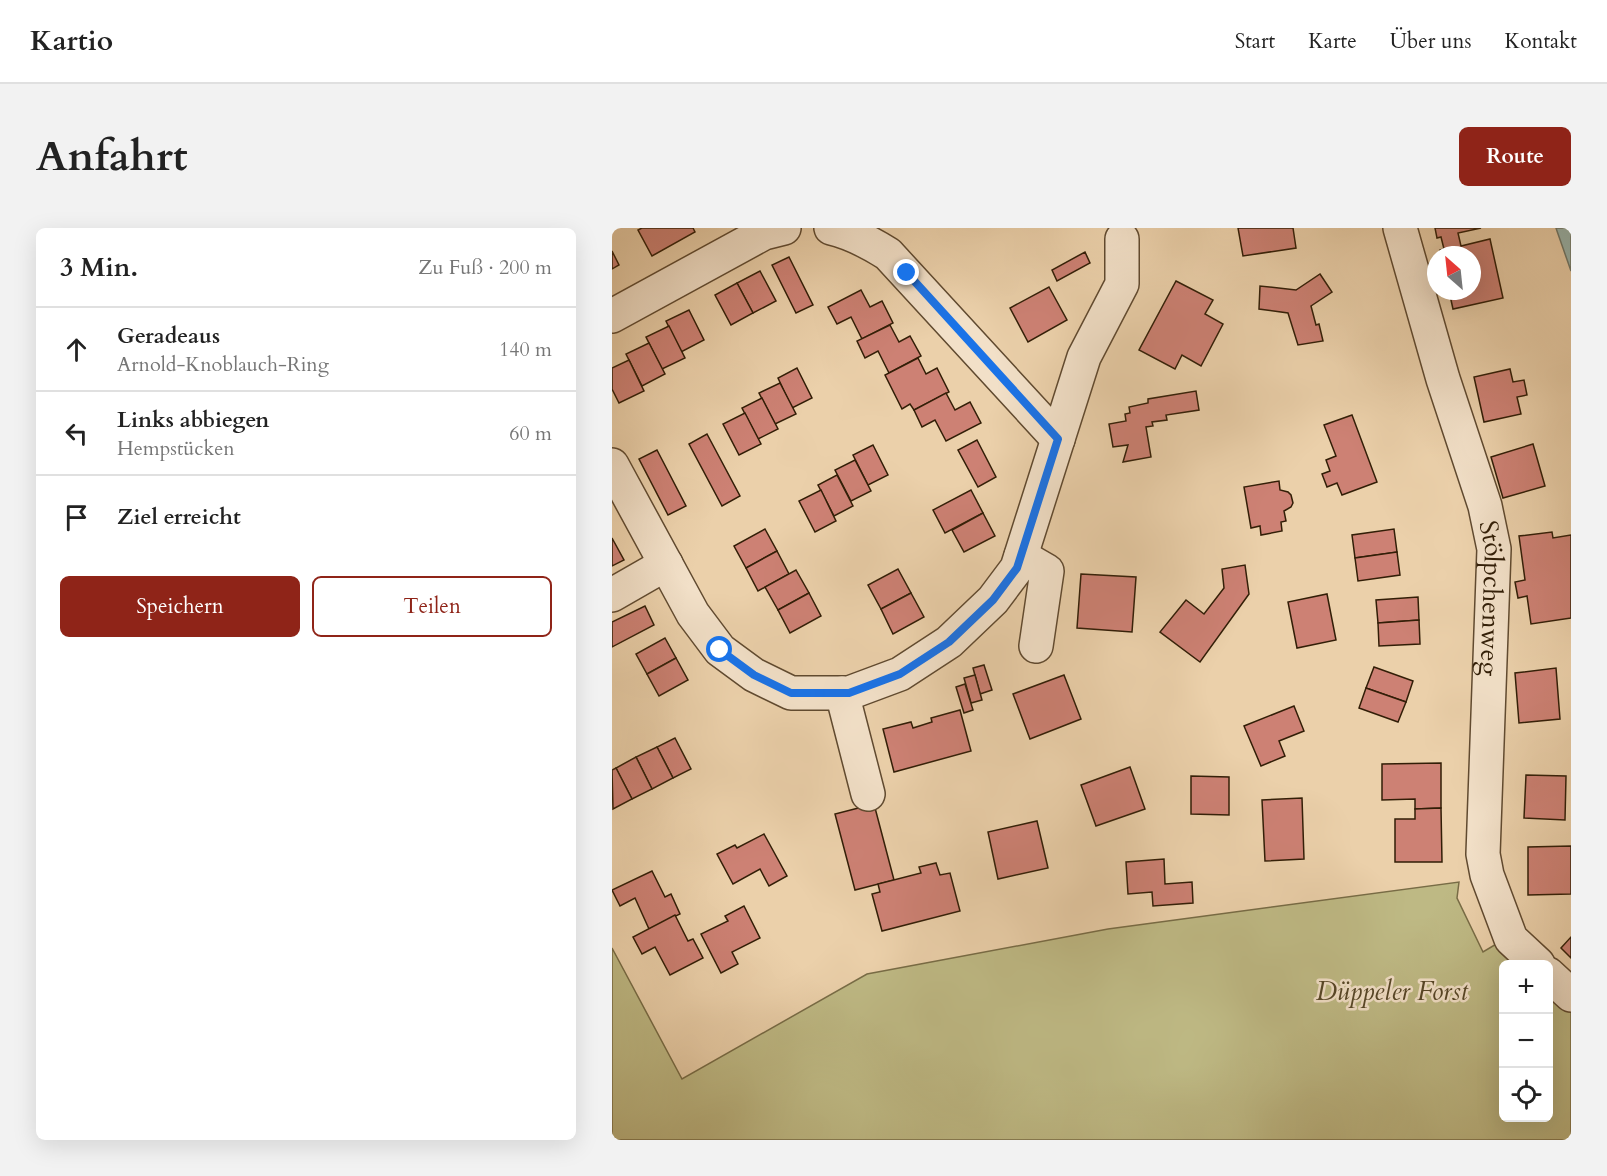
<!DOCTYPE html>
<html lang="de">
<meta charset="utf-8">
<style>
:root{--surface:#fff;--page:#f2f2f2;--text:#222;--muted:#767676;--line:#e0e0e0;--accent:#8f2418}
body{margin:0;font-family:Cardo,serif;background:var(--page);color:var(--text)}
.controls{position:absolute;right:18px;bottom:18px;display:grid;overflow:hidden;border-radius:9px;box-shadow:0 6px 24px #0002}
.controls button{width:54px;height:54px;display:grid;place-items:center;padding:0;border:0;border-bottom:2px solid var(--line);background:var(--surface);color:var(--text);font:30px sans-serif}
.compass{position:absolute;left:815px;top:18px;width:54px;height:54px;border-radius:50%;background:var(--surface);box-shadow:0 6px 24px #0002;rotate:333deg}
.stop{position:absolute;width:18px;height:18px;margin:-14px;border:4px solid #1a73e8;border-radius:50%;background:#fff}
.stop.end{background:#1a73e8;border-color:#fff;box-shadow:0 2px 6px #0008}
.list{margin:0;padding:0;list-style:none}
h2{display:flex;justify-content:space-between;align-items:center;height:78px;margin:0;padding:0 24px;font-size:26px}
h2 small{font-size:20px;font-weight:400;color:var(--muted)}
.list li{display:grid;grid-template-columns:39px 1fr auto;gap:18px;align-items:center;box-sizing:border-box;height:84px;padding:0 24px;border-top:2px solid var(--line)}
.list b{display:block;font-size:22px;white-space:nowrap}
.list p{margin:0;font-size:20px;white-space:nowrap;color:var(--muted)}
.list em{font-size:20px;font-style:normal;color:var(--muted)}
.actions{display:flex;gap:12px;padding:18px 24px}
.actions a{flex:1;padding:14px 0;border:2px solid var(--accent);border-radius:9px;text-align:center;font-size:21px;color:var(--accent)}
.actions .main{background:var(--accent);color:#fff}
.icon{flex:none;width:33px;height:33px;fill:none;stroke:currentColor;stroke-width:2;stroke-linecap:round;stroke-linejoin:round}
.map{position:relative;flex:none;width:959px;height:912px;overflow:hidden;border-radius:9px}
header{display:flex;align-items:center;gap:36px;box-sizing:border-box;height:84px;padding:0 30px;background:var(--surface);border-bottom:2px solid var(--line)}
header strong{font-size:28px}
nav{display:flex;gap:33px;margin-inline-start:auto;font-size:21px}
.intro{display:flex;align-items:center;justify-content:space-between;box-sizing:border-box;height:144px;padding:0 36px}
h1{margin:0;font-size:42px}
.button{padding:15px 27px;border-radius:9px;background:var(--accent);color:#fff;font-size:21px;font-weight:700}
main{display:flex;gap:36px;padding:0 36px}
aside{flex:1;background:var(--surface);border-radius:9px;box-shadow:0 6px 24px #0002}
.map>svg:first-child{display:block}
.green{fill:#beb984;stroke:#786c46;stroke-width:1.5}
.water{fill:#99b6af;stroke:#70796c;stroke-width:1.5}
.building{fill:#cd8174;stroke:#321e07;stroke-width:1.5}
.lines{fill:none;stroke-linecap:round;stroke-linejoin:round}
.minor-casing{stroke:#604a30;stroke-width:36}
.minor{stroke:#f2e0c8;stroke-width:33}
.route{stroke:#1a73e8;stroke-width:8}
.labels{text-anchor:middle;dominant-baseline:central;stroke-width:5;stroke-linejoin:round;paint-order:stroke}
.street-label{font-size:26px;fill:#321e07;stroke:#f2e0c8}
.park-label{font-size:26px;font-style:italic;fill:#554526;stroke:#f2e0c8}
</style>
<header>
<strong>Kartio</strong>
<nav><a>Start</a><a>Karte</a><a>Über uns</a><a>Kontakt</a></nav>
</header>
<div class="intro"><h1>Anfahrt</h1><a class="button">Route</a></div>
<main>
<aside>
<h2>3 Min.<small>Zu Fuß · 200 m</small></h2>
<ul class="list">
<li><svg class="icon" aria-label="ahead" viewBox="0 0 24 24"><path d="M12 20V5M6 11l6-6 6 6"/></svg><div><b>Geradeaus</b><p>Arnold-Knoblauch-Ring</p></div><em>140 m</em></li>
<li><svg class="icon" aria-label="left" viewBox="0 0 24 24"><path d="M17 20v-9H6M10 6l-5 5 5 5"/></svg><div><b>Links abbiegen</b><p>Hempstücken</p></div><em>60 m</em></li>
<li><svg class="icon" aria-label="arrive" viewBox="0 0 24 24"><path d="M6 21V4h12l-3 4 3 4H6"/></svg><div><b>Ziel erreicht</b></div></li>
</ul>
<div class="actions"><a class="main">Speichern</a><a>Teilen</a></div>
</aside>
<div class="map">
<svg width="959" height="912" viewBox="0 0 959 912">
<rect width="100%" height="100%" fill="#ebd0aa"/>
<filter id="stains"><feTurbulence type="fractalNoise" baseFrequency=".00333" numOctaves="4"/><feColorMatrix values="0 0 0 0 .2 0 0 0 0 .09 0 0 0 0 .02 0 0 0 .5 -.17"/></filter>
<radialGradient id="worn" r=".72"><stop offset=".6" stop-color="#630" stop-opacity="0"/><stop offset="1" stop-color="#630" stop-opacity=".3"/></radialGradient>
<polygon class="green" points="847,654 845,670 871,724 886,715 919,736 891,736 891,890 936,890 937,754 959,776 959,912 0,912 0,720 70,851 255,746 496,701"/>
<polygon class="water" points="944,0 959,0 959,43 945,3"/>
<g class="building">
<polygon points="30,0 81,0 83,4 40,28 26,2"/>
<polygon points="626,0 681,0 684,20 631,28"/>
<polygon points="823,0 869,0 846,5 849,18 878,11 891,70 841,81 837,63 860,63 860,27 829,27 828,22 832,21 829,9 825,10"/>
<polygon points="0,23 7,37 0,41"/>
<polygon points="473,24 478,35 445,53 440,42"/>
<polygon points="177,29 201,77 184,85 160,37"/>
<polygon points="148,43 164,73 141,85 125,55"/>
<polygon points="708,46 720,64 699,78 704,97 707,96 711,113 686,117 676,85 647,81 648,58 684,62"/>
<polygon points="564,53 601,72 593,86 611,96 589,138 570,127 563,141 527,122"/>
<polygon points="125,55 141,85 119,97 103,67"/>
<polygon points="437,59 455,92 416,114 398,80"/>
<polygon points="249,62 258,79 270,73 281,95 250,111 239,89 225,96 216,79"/>
<polygon points="77,82 92,112 69,124 54,93"/>
<polygon points="278,97 287,114 298,108 309,128 277,145 266,123 253,130 245,113"/>
<polygon points="57,98 73,130 50,141 34,109"/>
<polygon points="37,115 53,146 30,158 14,126"/>
<polygon points="306,130 314,146 325,140 337,164 302,182 298,176 290,181 273,147"/>
<polygon points="17,132 32,163 7,175 0,161 0,140"/>
<polygon points="185,140 200,170 180,180 166,150"/>
<polygon points="898,141 901,154 912,152 915,167 905,169 909,186 872,194 862,149"/>
<polygon points="168,155 184,186 163,196 147,165"/>
<polygon points="584,163 587,182 554,187 555,192 540,194 541,198 534,199 539,229 511,234 516,217 501,219 497,196 514,193 513,186 518,185 517,179 536,175 536,171"/>
<polygon points="334,165 343,182 358,174 369,195 334,213 323,192 310,199 302,182"/>
<polygon points="150,170 166,201 146,211 130,180"/>
<polygon points="133,185 149,216 127,227 111,196"/>
<polygon points="740,187 765,254 730,267 725,255 715,259 710,246 718,243 714,232 724,228 712,197"/>
<polygon points="95,206 128,268 110,278 77,216"/>
<polygon points="365,212 384,249 366,259 346,222"/>
<polygon points="921,216 933,258 891,270 879,229"/>
<polygon points="261,217 276,247 256,257 241,227"/>
<polygon points="45,222 74,278 56,287 27,231"/>
<polygon points="243,232 259,263 239,273 223,242"/>
<polygon points="225,247 241,278 222,288 206,257"/>
<polygon points="667,253 668,262 676,264 679,267 681,275 679,279 672,283 674,293 669,294 670,303 649,307 648,298 639,300 632,259"/>
<polygon points="209,262 224,293 203,304 187,273"/>
<polygon points="359,262 371,285 333,305 321,282"/>
<polygon points="371,285 383,308 352,324 340,302"/>
<polygon points="153,301 165,323 134,340 122,318"/>
<polygon points="782,301 785,324 743,330 740,307"/>
<polygon points="940,304 941,310 959,307 959,390 919,396 915,368 906,370 903,354 913,352 907,308"/>
<polygon points="0,310 12,332 0,338"/>
<polygon points="165,323 177,346 146,363 134,340"/>
<polygon points="785,324 788,347 746,353 743,330"/>
<polygon points="633,337 637,366 588,434 548,404 574,372 592,386 612,360 610,341"/>
<polygon points="286,341 299,365 269,381 256,357"/>
<polygon points="184,342 197,365 166,382 153,359"/>
<polygon points="469,346 524,349 520,404 465,400"/>
<polygon points="197,365 209,388 178,405 166,382"/>
<polygon points="299,365 312,389 281,406 269,381"/>
<polygon points="715,366 724,412 685,420 676,374"/>
<polygon points="806,369 807,392 766,395 764,372"/>
<polygon points="33,378 42,397 0,419 0,394"/>
<polygon points="807,392 808,416 767,418 766,395"/>
<polygon points="53,410 64,430 35,446 24,426"/>
<polygon points="64,430 76,452 47,468 35,446"/>
<polygon points="372,437 380,462 368,466 361,440"/>
<polygon points="762,439 801,453 794,474 754,460"/>
<polygon points="944,440 948,491 907,495 903,445"/>
<polygon points="363,447 370,472 359,475 352,450"/>
<polygon points="452,447 469,491 418,511 401,466"/>
<polygon points="353,456 361,482 352,485 344,459"/>
<polygon points="754,460 794,474 786,494 747,480"/>
<polygon points="682,478 692,503 667,513 673,528 649,538 632,498"/>
<polygon points="348,482 359,523 282,544 271,501 299,494 301,500 320,494 319,490"/>
<polygon points="63,510 79,541 61,550 45,519"/>
<polygon points="45,519 61,550 40,561 24,529"/>
<polygon points="24,529 40,561 20,571 4,540"/>
<polygon points="829,535 829,580 803,581 803,571 770,572 770,536"/>
<polygon points="518,539 533,581 484,598 469,557"/>
<polygon points="4,540 20,571 1,581 0,542"/>
<polygon points="914,547 954,548 953,592 912,590"/>
<polygon points="579,548 617,549 617,587 579,586"/>
<polygon points="690,570 692,631 653,633 650,572"/>
<polygon points="262,576 282,652 243,662 223,586"/>
<polygon points="829,580 830,634 783,634 783,591 803,591 803,581"/>
<polygon points="425,593 436,640 386,651 376,604"/>
<polygon points="152,606 175,648 157,658 148,641 121,656 105,626 123,617 125,620"/>
<polygon points="959,618 959,666 916,667 916,619"/>
<polygon points="552,631 553,656 580,654 581,675 541,678 540,664 516,666 514,634"/>
<polygon points="324,635 328,647 338,645 348,683 270,703 260,666 268,664 266,656 309,645 307,639"/>
<polygon points="40,643 53,669 59,666 68,686 37,701 23,670 8,678 0,662"/>
<polygon points="132,678 148,710 120,724 126,736 109,745 89,706 116,693 113,688"/>
<polygon points="63,687 76,713 81,711 91,730 58,747 43,719 30,726 21,709"/>
<polygon points="959,709 959,730 949,720"/>
</g>
<g class="lines">
<g class="minor-casing">
<g id="minor">
<path d="M219 0C240 5 257 14 276 26L446 211"/>
<path id="s1" d="M788 0 831 151 873 278 882 321 871 626 875 647 899 711 926 736"/>
<polyline points="0,88 152,5 172,0"/>
<polyline points="0,237 81,386 108,422 142,447 179,465 237,465 288,446 337,414 381,372 405,340 472,129 510,56 510,11"/>
<polyline points="409,328 435,343 424,418"/>
<polyline points="0,367 54,336"/>
<polyline points="230,465 256,566"/>
<polyline points="936,746 959,767"/>
</g>
</g>
<use href="#minor" class="minor"/>
</g>
<g class="lines">
<polyline class="route" points="108,422 142,447 179,465 237,465 288,446 337,414 381,372 405,340 446,211 295,45"/>
</g>
<g class="labels">
<g class="street-label">
<text stroke="none"><textPath href="#s1" startOffset="384">Stölpchenweg</textPath></text>
</g>
<g class="park-label">
<text x="780" y="763">Düppeler Forst</text>
</g>
</g>
<rect width="100%" height="100%" filter="url(#stains)"/>
<rect width="100%" height="100%" fill="url(#worn)"/>
</svg>
<div class="controls">
<button>+</button>
<button>−</button>
<button><svg class="icon" aria-label="locate" viewBox="0 0 24 24"><circle cx="12" cy="12" r="6"/><path d="M12 2v4M12 18v4M2 12h4M18 12h4"/></svg></button>
</div>
<svg class="compass" viewBox="-18 -18 36 36"><path d="M0-13l5 13h-10z" fill="#e53935"/><path d="M0 13l5-13h-10z" fill="#767676"/></svg>
<div class="stop" style="left:108px;top:422px"></div>
<div class="stop end" style="left:295px;top:45px"></div>
</div>
</main>
